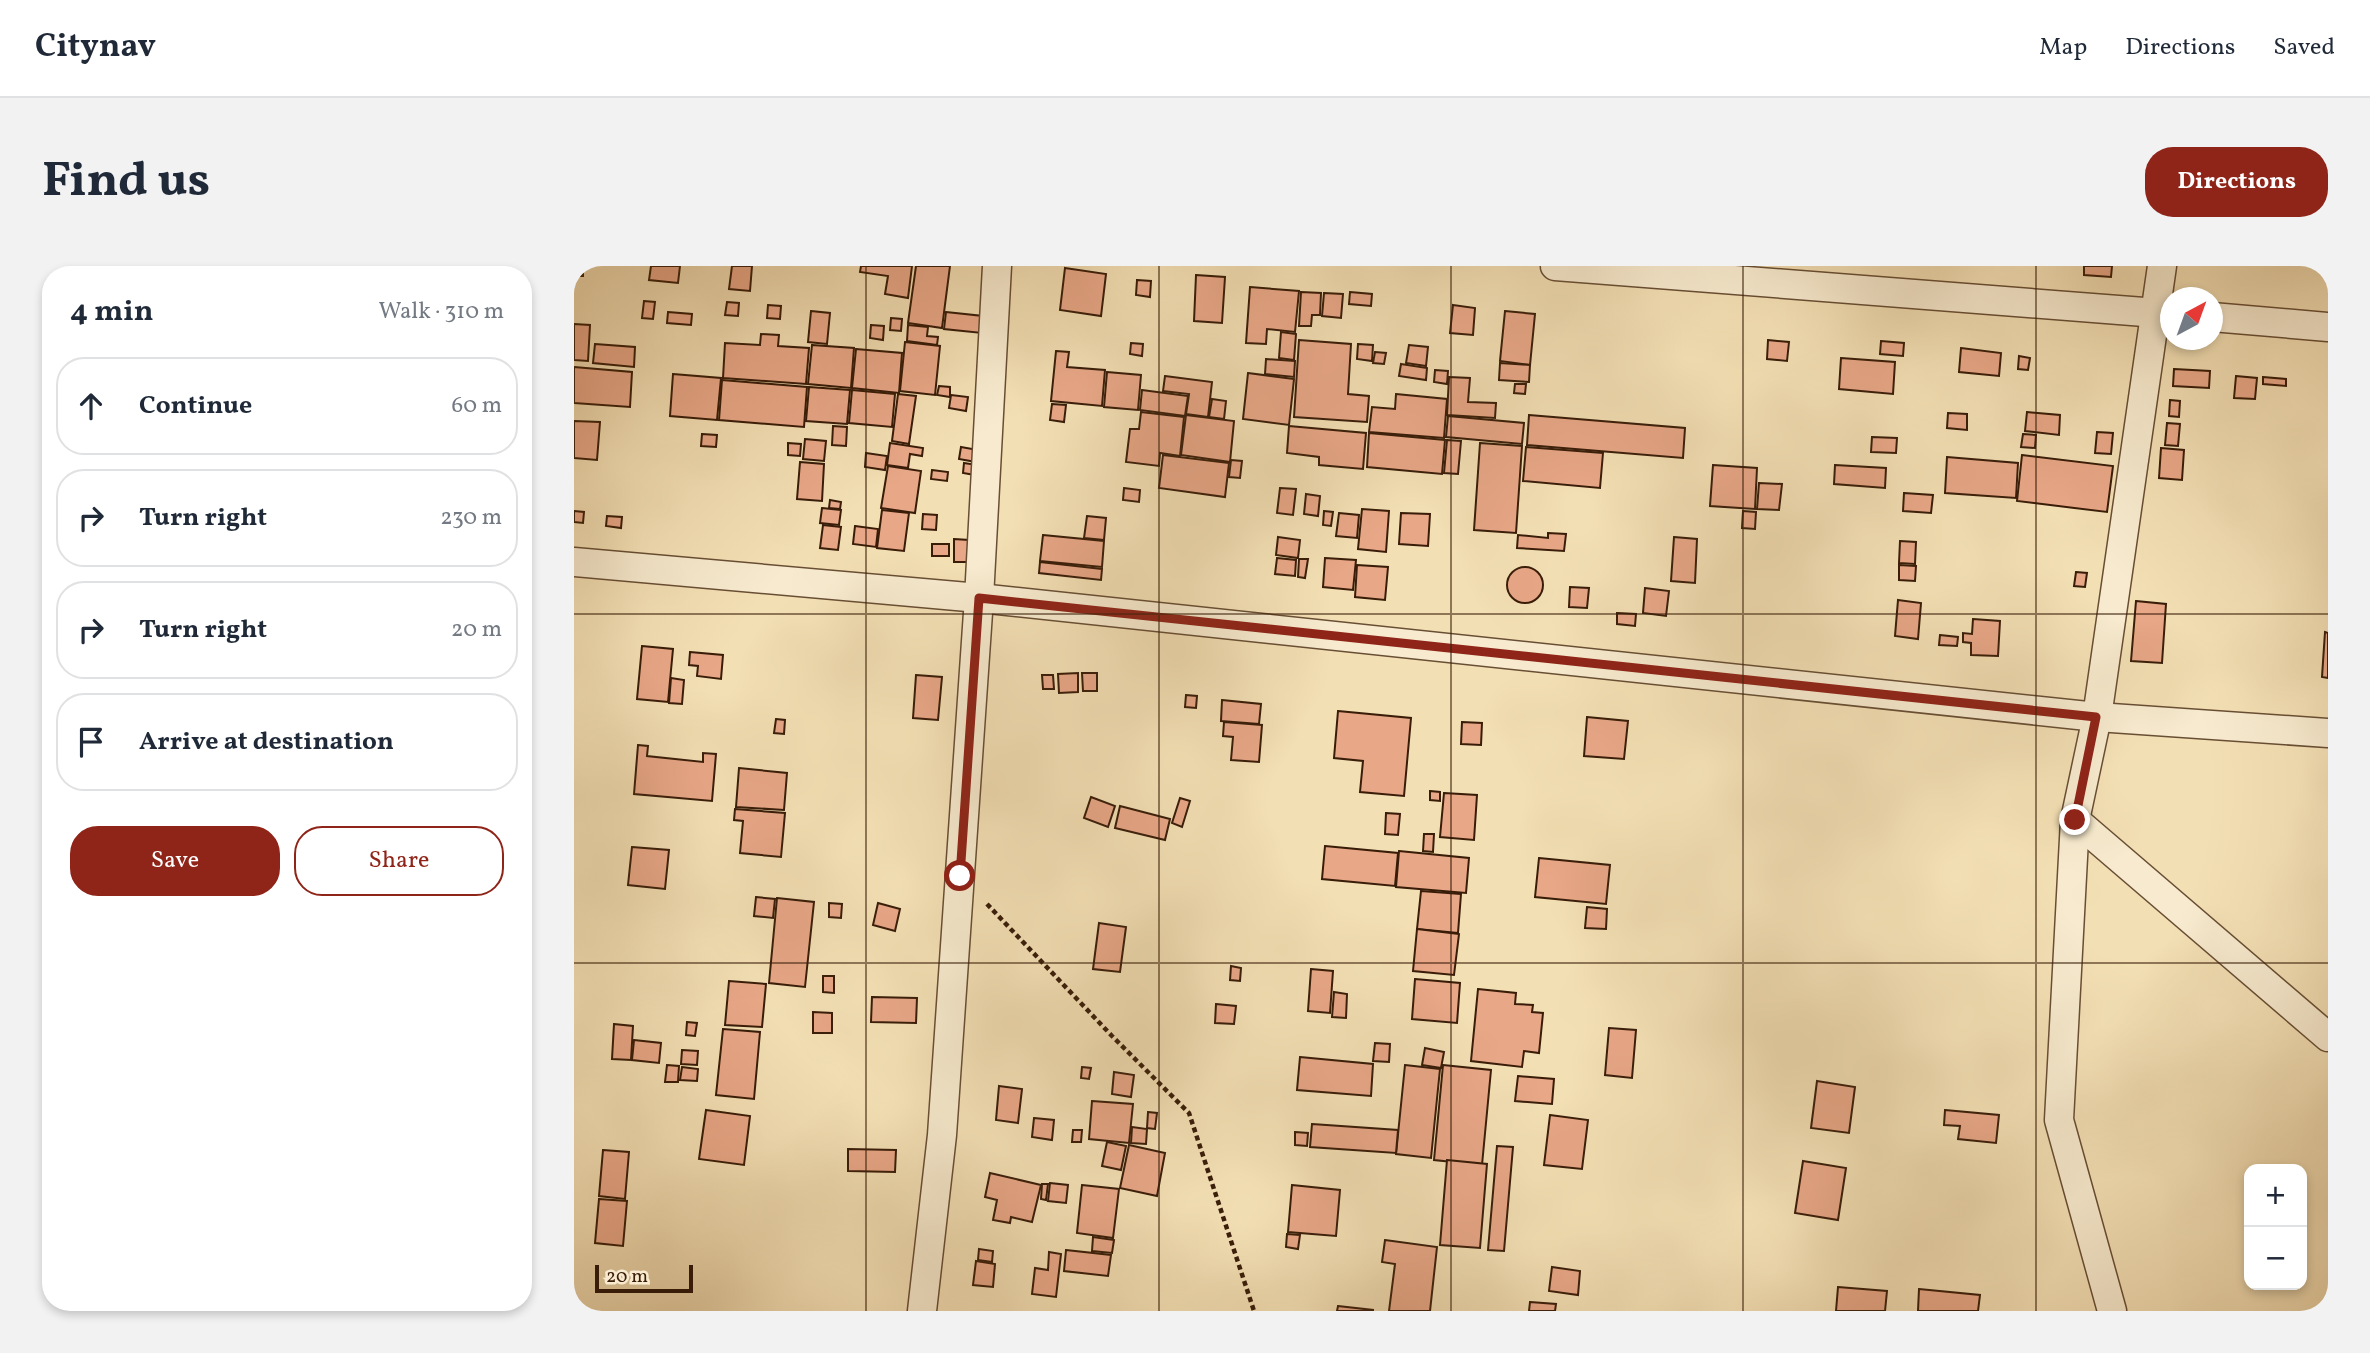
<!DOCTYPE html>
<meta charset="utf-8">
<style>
:root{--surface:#fff;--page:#f2f2f3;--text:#1f2937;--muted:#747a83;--line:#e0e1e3;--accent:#8f2418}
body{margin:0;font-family:Vollkorn,serif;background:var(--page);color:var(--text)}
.controls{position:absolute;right:21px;bottom:21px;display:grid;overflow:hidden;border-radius:14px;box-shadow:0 4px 10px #0003}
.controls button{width:63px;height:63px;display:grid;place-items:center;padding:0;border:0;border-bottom:2px solid var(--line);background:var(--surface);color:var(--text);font:35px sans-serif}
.compass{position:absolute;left:1586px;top:21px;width:63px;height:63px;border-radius:50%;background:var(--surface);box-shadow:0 4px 10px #0003;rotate:41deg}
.scale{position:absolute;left:21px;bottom:18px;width:98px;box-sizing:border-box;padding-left:7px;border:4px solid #391d09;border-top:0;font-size:19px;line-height:24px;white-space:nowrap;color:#391d09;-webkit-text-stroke:5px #f7eace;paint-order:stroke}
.stop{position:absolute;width:21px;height:21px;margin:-16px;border:5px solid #8f2418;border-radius:50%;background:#fff}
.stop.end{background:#8f2418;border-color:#fff;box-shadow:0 2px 7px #0008}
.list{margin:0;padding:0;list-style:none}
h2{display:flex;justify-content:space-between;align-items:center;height:91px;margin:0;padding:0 28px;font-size:30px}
h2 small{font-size:23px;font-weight:400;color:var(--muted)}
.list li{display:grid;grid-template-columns:46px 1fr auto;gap:21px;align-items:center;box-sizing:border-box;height:98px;margin:0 14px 14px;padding:0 14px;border:2px solid var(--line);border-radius:28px}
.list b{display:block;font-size:26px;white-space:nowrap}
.list em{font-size:23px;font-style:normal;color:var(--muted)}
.actions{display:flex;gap:14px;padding:21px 28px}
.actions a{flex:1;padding:16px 0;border:2px solid var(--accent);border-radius:28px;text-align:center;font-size:24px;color:var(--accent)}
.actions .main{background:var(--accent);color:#fff}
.icon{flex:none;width:38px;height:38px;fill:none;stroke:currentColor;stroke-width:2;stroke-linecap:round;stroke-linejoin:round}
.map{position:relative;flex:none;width:1754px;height:1045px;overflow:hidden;border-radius:28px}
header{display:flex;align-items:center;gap:42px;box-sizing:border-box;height:98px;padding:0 35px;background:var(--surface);border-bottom:2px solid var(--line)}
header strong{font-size:33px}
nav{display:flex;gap:38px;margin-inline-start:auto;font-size:24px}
.intro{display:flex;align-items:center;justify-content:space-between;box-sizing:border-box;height:168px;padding:0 42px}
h1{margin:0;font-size:49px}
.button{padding:18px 32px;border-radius:28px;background:var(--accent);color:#fff;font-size:24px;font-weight:700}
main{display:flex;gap:42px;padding:0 42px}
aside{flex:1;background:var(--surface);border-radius:28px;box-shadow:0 4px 10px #0003}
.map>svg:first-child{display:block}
.building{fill:#e8a787;stroke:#391d09;stroke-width:2}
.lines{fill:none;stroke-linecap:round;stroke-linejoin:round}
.minor-casing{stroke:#684e34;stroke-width:31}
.path{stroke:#391d09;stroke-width:4.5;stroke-dasharray:5 3.5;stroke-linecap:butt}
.minor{stroke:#f7eace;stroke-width:28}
.route{stroke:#8f2418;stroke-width:9}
.grid{fill:none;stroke:#391d09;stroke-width:2;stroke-opacity:0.55}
</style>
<header>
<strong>Citynav</strong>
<nav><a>Map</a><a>Directions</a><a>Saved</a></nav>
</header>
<div class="intro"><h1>Find us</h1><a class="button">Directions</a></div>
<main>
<aside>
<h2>4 min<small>Walk · 310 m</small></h2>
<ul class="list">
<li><svg class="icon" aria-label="ahead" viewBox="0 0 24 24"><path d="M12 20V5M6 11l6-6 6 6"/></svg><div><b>Continue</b></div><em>60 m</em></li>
<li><svg class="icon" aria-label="right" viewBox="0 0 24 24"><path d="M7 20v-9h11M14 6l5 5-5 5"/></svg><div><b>Turn right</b></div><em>230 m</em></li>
<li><svg class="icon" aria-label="right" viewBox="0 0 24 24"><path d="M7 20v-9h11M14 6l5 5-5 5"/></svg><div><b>Turn right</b></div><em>20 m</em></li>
<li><svg class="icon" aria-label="arrive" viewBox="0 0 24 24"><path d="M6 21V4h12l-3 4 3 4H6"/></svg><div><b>Arrive at destination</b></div></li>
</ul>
<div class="actions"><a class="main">Save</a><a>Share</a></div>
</aside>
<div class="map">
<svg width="1754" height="1045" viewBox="0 0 1754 1045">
<rect width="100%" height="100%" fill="#f3dfb4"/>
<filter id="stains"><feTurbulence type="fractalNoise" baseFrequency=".00286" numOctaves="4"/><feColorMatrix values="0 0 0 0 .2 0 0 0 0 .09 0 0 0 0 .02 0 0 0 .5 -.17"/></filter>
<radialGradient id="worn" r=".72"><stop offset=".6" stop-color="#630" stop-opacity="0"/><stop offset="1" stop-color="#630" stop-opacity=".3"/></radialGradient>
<g class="building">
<rect x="0" y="0" width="9" height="10"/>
<polygon points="77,0 106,0 104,17 75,14"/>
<polygon points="158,0 178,0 176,25 155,23"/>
<polygon points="287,0 338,0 334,32 311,28 314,10 286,6"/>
<polygon points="342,0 376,0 368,62 334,57"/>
<polygon points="1510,0 1538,0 1537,11 1510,9"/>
<polygon points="491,2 532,8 527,50 486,44"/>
<polygon points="622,9 651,11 648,57 620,55"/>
<polygon points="563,14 577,15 576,31 562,29"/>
<polygon points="676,21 725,25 721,66 693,63 692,78 672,77"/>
<polygon points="727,26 747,27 746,49 738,49 737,60 725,60"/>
<polygon points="776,26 798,28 797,40 775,38"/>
<polygon points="750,27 769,28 767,52 748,50"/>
<polygon points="70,35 81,36 79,53 68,52"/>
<polygon points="153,36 165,37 164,50 151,49"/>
<polygon points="194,39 207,40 206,53 193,52"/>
<polygon points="879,39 901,42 899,69 876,67"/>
<polygon points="237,45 256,47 253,78 234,76"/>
<polygon points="931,45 961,48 956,99 926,95"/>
<polygon points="94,46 118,48 117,59 93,57"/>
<polygon points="372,46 409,50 408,67 370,63"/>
<polygon points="317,52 328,53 327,65 316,64"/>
<polygon points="0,58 16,59 14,95 0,94"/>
<polygon points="297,59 310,60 309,74 296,72"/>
<polygon points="334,59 354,61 353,70 364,71 363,79 333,75"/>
<polygon points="707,66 722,68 720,94 705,92"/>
<polygon points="187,68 205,69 204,80 235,82 232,118 149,112 151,77 186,79"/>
<polygon points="725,74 777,78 774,128 795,130 793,156 720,151"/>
<polygon points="1194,74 1215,76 1213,95 1193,93"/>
<polygon points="1307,75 1330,77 1329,90 1306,88"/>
<polygon points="331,76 366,80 361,129 326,125"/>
<polygon points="557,77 569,78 568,90 556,88"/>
<polygon points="21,78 61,81 60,101 19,97"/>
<polygon points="784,78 799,79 798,95 783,93"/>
<polygon points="238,79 280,82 277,122 234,118"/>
<polygon points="835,79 854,81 852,100 832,97"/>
<polygon points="1387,82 1427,87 1425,110 1385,106"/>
<polygon points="282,83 328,87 325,127 278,122"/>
<polygon points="482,85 495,86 493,101 531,104 528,140 477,135"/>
<polygon points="801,86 812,87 810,98 799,97"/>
<polygon points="1445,90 1456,92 1454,104 1444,103"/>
<polygon points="1267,92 1321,96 1319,128 1265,123"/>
<polygon points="692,93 721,95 720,111 691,108"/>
<polygon points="926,97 956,99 955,116 925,114"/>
<polygon points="827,98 853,102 852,114 825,110"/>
<polygon points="0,101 58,106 56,141 0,137"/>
<polygon points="1600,103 1636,105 1635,122 1599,120"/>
<polygon points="861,104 874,105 873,118 860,116"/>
<polygon points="533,106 567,109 564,144 530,141"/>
<polygon points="674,107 720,113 715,159 669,153"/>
<polygon points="99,108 147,112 143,154 96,150"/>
<polygon points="591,110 638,116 634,151 612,148 615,128 589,125"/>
<polygon points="1662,110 1683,112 1681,133 1660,132"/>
<polygon points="875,111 896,112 894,136 922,137 921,152 873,149"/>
<polygon points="1689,111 1712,113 1712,120 1689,118"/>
<polygon points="148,114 233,121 230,161 145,154"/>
<polygon points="941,118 952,118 951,128 940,127"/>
<polygon points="365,120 376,121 376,131 363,129"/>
<polygon points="235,121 276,124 273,158 232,155"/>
<polygon points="278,124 321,128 318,161 275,157"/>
<polygon points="568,124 614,130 611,150 566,144"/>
<polygon points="324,128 342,130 335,178 318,175"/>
<polygon points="822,128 873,133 870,172 795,166 798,141 821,143"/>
<polygon points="377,129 394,131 392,145 375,142"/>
<polygon points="638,133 652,135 650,153 635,151"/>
<polygon points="1596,134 1606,135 1605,151 1595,150"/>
<polygon points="478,138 492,139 490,156 476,154"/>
<polygon points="567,146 610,151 606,190 586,187 585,200 552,196 556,163 565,163"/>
<polygon points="1453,146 1486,149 1485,169 1451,165"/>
<polygon points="1374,147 1393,148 1393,164 1373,162"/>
<polygon points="612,149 660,155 656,196 607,189"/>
<polygon points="955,149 1111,162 1109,192 953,179"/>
<polygon points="874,150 950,157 948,178 872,171"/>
<polygon points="0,155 26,156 23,194 0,192"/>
<polygon points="1593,157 1606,158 1604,180 1591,179"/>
<polygon points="259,160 273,161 272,180 258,179"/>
<polygon points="715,160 792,167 789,203 745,199 745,191 713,187"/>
<polygon points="1523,166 1539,167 1537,188 1521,187"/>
<polygon points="795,167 871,174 868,208 793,201"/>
<polygon points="128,168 143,169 142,181 127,180"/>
<polygon points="1449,168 1462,169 1461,182 1447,181"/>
<polygon points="1298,171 1323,172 1322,187 1297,186"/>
<polygon points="231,173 252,175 250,195 229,193"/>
<polygon points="873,174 887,175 884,208 870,207"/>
<polygon points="214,177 227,178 226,190 214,189"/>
<polygon points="316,177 349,182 348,190 336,188 334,202 313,199"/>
<polygon points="906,177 948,180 942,267 900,264"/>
<polygon points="387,181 404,184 402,196 385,193"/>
<polygon points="952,181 1029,187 1026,222 949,215"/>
<polygon points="1587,182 1610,184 1608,214 1585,212"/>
<polygon points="292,187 313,190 311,204 291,201"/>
<polygon points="589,189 655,197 651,231 585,222"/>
<polygon points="1448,189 1539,200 1533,246 1443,235"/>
<polygon points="1373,191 1444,197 1442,232 1371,227"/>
<polygon points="657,194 668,195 666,212 655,211"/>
<polygon points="226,196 250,198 248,235 223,233"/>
<polygon points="390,197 403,199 401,209 389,207"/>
<polygon points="1139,199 1183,202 1181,243 1136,240"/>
<polygon points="1261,199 1312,202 1311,222 1260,218"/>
<polygon points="314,200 347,205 341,247 307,242"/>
<polygon points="358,204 374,206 373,215 357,213"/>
<polygon points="1185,217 1208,218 1205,244 1183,243"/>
<polygon points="550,222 566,224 565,236 549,234"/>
<polygon points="706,222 722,223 719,249 703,247"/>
<polygon points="1330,227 1359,229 1357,247 1329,245"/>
<polygon points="732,228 746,230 744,250 730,248"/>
<polygon points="256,234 267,236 266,243 255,242"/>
<polygon points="248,242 267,244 265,259 246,257"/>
<polygon points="788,243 815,245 812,286 784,283"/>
<polygon points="308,244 335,247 330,285 303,282"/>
<polygon points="0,245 10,246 9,257 0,256"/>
<polygon points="750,245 759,246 757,260 749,259"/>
<polygon points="1169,245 1182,246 1181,263 1168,262"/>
<polygon points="765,247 785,249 783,272 762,270"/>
<polygon points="827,247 856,248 854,280 825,278"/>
<polygon points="349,248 363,249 362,264 348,263"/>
<polygon points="33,250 48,251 47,262 32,260"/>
<polygon points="513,250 532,252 530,274 510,272"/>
<polygon points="249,259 267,261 264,284 246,282"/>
<polygon points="281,260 304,263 302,281 279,278"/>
<polygon points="974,267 992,268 990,285 943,282 944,269 974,272"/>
<polygon points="469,269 530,275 528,301 466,295"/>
<polygon points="704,271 726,274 724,292 702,289"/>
<polygon points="1100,271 1123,273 1121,317 1097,315"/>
<polygon points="380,273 395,274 394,296 380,296"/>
<polygon points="1326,275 1342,276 1341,298 1325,297"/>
<rect x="358" y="278" width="17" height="12"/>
<polygon points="703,292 722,294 721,310 701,308"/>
<polygon points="751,292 782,294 779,324 749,321"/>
<polygon points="725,293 734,293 731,312 724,311"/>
<polygon points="466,296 528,303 527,314 465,307"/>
<polygon points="783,299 814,301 811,334 781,331"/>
<polygon points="1325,299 1342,300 1341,315 1325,314"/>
<circle cx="951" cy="319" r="18"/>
<polygon points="1502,306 1513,307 1511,321 1500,320"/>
<polygon points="996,321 1015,322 1013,342 995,341"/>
<polygon points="1071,322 1095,325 1092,350 1069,347"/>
<polygon points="1324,334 1347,337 1344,373 1321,370"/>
<polygon points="1562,335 1592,338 1588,397 1557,395"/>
<polygon points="1043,347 1062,348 1061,360 1043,358"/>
<polygon points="1399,353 1426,355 1424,390 1397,389 1397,377 1389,376 1389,367 1398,368"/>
<polygon points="1751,366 1754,367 1754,412 1748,411"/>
<polygon points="1366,369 1384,371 1383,380 1365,379"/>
<polygon points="68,380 99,383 94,436 63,433"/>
<polygon points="116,386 149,389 147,413 123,410 124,400 115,399"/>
<polygon points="504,407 504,426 485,427 484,408"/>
<polygon points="508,407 523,407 523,425 509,425"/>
<polygon points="342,409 368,411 364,454 339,452"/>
<polygon points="468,409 479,409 480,423 469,423"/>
<polygon points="97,412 110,414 108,438 95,437"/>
<polygon points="612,429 623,430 622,442 611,441"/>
<polygon points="648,434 687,438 685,458 647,455"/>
<polygon points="764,445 837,452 830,530 786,526 789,495 760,492"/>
<polygon points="1013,451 1054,455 1050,493 1010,490"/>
<polygon points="202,453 211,454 210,468 200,467"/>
<polygon points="650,456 688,459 685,496 657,494 659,471 649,470"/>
<polygon points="888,456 908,457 907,479 887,478"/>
<polygon points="64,479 74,480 73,490 129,496 129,487 142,488 138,535 60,528"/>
<polygon points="165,502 213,507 210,544 162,541"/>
<polygon points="856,525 866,526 866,535 856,534"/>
<polygon points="870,527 903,529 900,574 866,571"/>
<polygon points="517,531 541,540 534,561 510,552"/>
<polygon points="606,532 616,535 608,561 598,557"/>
<polygon points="546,540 596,553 591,574 541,562"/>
<polygon points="161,543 211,547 207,591 166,587 169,555 160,554"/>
<polygon points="812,547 826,548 824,569 811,568"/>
<polygon points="850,568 860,568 859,586 849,585"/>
<polygon points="751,580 824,587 821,620 748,613"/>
<polygon points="58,581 95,584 91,623 54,619"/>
<polygon points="825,585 895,592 892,627 822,621"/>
<polygon points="965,592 1036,599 1032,638 961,631"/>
<polygon points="847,625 887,628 884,667 843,663"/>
<polygon points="182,631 201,633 199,652 180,650"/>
<polygon points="203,632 240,636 231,721 195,717"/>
<polygon points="255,637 268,638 267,652 255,651"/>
<polygon points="304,637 326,643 321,665 299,659"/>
<polygon points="1013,641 1033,643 1032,663 1011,662"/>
<polygon points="525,657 552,661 546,706 519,703"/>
<polygon points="843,663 885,668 880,709 839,705"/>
<polygon points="657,700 667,702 666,715 656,714"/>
<polygon points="737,703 759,705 756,747 734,745"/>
<polygon points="249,710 260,710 260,727 249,726"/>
<polygon points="841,713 886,717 883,757 838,753"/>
<polygon points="155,715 192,718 188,761 151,759"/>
<polygon points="904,723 942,727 941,738 959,739 958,746 969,747 965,787 950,785 948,801 897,795"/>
<polygon points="760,726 773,728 772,752 758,751"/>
<polygon points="298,731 343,732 342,757 297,756"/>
<polygon points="642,738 662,740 660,758 641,757"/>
<polygon points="239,746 258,747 258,767 239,767"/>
<polygon points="113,756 123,757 121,770 112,769"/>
<polygon points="40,758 59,760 57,794 38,793"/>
<polygon points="1035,762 1062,764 1058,812 1031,809"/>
<polygon points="149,763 186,766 180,833 142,829"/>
<polygon points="60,774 87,777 85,797 58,794"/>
<polygon points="801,777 816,778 815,796 799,795"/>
<polygon points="851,782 870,786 867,802 848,799"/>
<polygon points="108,784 124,785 123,799 107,798"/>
<polygon points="726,791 799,798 797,830 723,824"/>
<polygon points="93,799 105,800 104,816 91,816"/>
<polygon points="831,799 866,803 857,892 822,888"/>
<polygon points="869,799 917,804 908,899 860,894"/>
<polygon points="108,801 124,803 123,815 106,814"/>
<polygon points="508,801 517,802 515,813 507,812"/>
<polygon points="540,806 560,809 557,831 538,828"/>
<polygon points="944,810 980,813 978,838 941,835"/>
<polygon points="1243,815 1281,821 1275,867 1237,862"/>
<polygon points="425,820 448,823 444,857 422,854"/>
<polygon points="518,835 559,838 555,877 515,873"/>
<polygon points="132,844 176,850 170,899 125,893"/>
<polygon points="1371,844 1425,849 1422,877 1384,873 1386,860 1370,859"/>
<polygon points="574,846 583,847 581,863 573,862"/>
<polygon points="976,849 1014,854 1008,903 970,899"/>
<polygon points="460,852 480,854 478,874 458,871"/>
<polygon points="738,858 824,864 822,887 736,881"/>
<polygon points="558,861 573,863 572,878 557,877"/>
<polygon points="499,864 508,864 507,876 498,876"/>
<polygon points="721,866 734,867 733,880 721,879"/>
<polygon points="533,876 552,880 547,904 528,900"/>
<polygon points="555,879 591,887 583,930 546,922"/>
<polygon points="923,880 939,881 930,985 914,984"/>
<polygon points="274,883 322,884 321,906 274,905"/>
<polygon points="29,884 55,886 51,933 25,930"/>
<polygon points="873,894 913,898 906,982 866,979"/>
<polygon points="1229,895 1272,902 1264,954 1221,947"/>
<polygon points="416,907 467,919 458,956 437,951 436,957 419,954 423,934 411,931"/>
<polygon points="476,917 494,919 492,937 474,935"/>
<polygon points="468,918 474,918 472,934 467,933"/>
<polygon points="508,919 545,923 539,972 503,967"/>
<polygon points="718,919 766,924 762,970 714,966"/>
<polygon points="25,933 53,935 49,980 21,977"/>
<polygon points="713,968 726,969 724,983 712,981"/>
<polygon points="519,971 540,974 538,987 518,985"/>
<polygon points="811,974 863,981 856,1045 815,1045 821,998 808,996"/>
<polygon points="405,983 419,985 418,996 404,994"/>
<polygon points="492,984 537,989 534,1010 490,1005"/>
<polygon points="475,986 487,988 482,1031 458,1028 461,1002 474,1004"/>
<polygon points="402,995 421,998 419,1021 399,1019"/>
<polygon points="978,1001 1006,1005 1004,1029 975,1025"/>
<polygon points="1264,1021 1313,1025 1311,1045 1262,1045"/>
<polygon points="1345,1023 1406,1029 1404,1045 1344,1045"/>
<polygon points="956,1036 982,1038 981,1045 955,1045"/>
<polygon points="764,1040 799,1044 799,1045 763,1045"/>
</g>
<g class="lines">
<g class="minor-casing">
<g id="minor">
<polyline points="981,0 1596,48"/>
<polyline points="1638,51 1754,61"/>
<polyline points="0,296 405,332 1523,451 1754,467"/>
<polyline points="1501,554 1754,771"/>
<polyline points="348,1045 368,869 405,332 423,0"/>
<polyline points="1538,1045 1485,854 1501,554 1523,451 1588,0"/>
</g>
</g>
<polyline class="path" points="413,638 538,770 615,847 680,1045"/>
<use href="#minor" class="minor"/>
</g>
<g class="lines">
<polyline class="route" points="386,610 405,332 1522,451 1501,554"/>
</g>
<path class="grid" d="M292 0V1045M585 0V1045M877 0V1045M1169 0V1045M1462 0V1045M0 348H1754M0 697H1754"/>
<rect width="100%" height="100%" filter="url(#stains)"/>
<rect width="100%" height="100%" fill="url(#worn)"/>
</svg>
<div class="controls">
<button>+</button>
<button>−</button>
</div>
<svg class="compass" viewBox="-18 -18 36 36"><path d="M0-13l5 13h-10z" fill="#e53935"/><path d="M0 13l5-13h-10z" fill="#747a83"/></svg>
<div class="scale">20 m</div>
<div class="stop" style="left:386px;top:610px"></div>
<div class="stop end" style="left:1501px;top:554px"></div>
</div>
</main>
